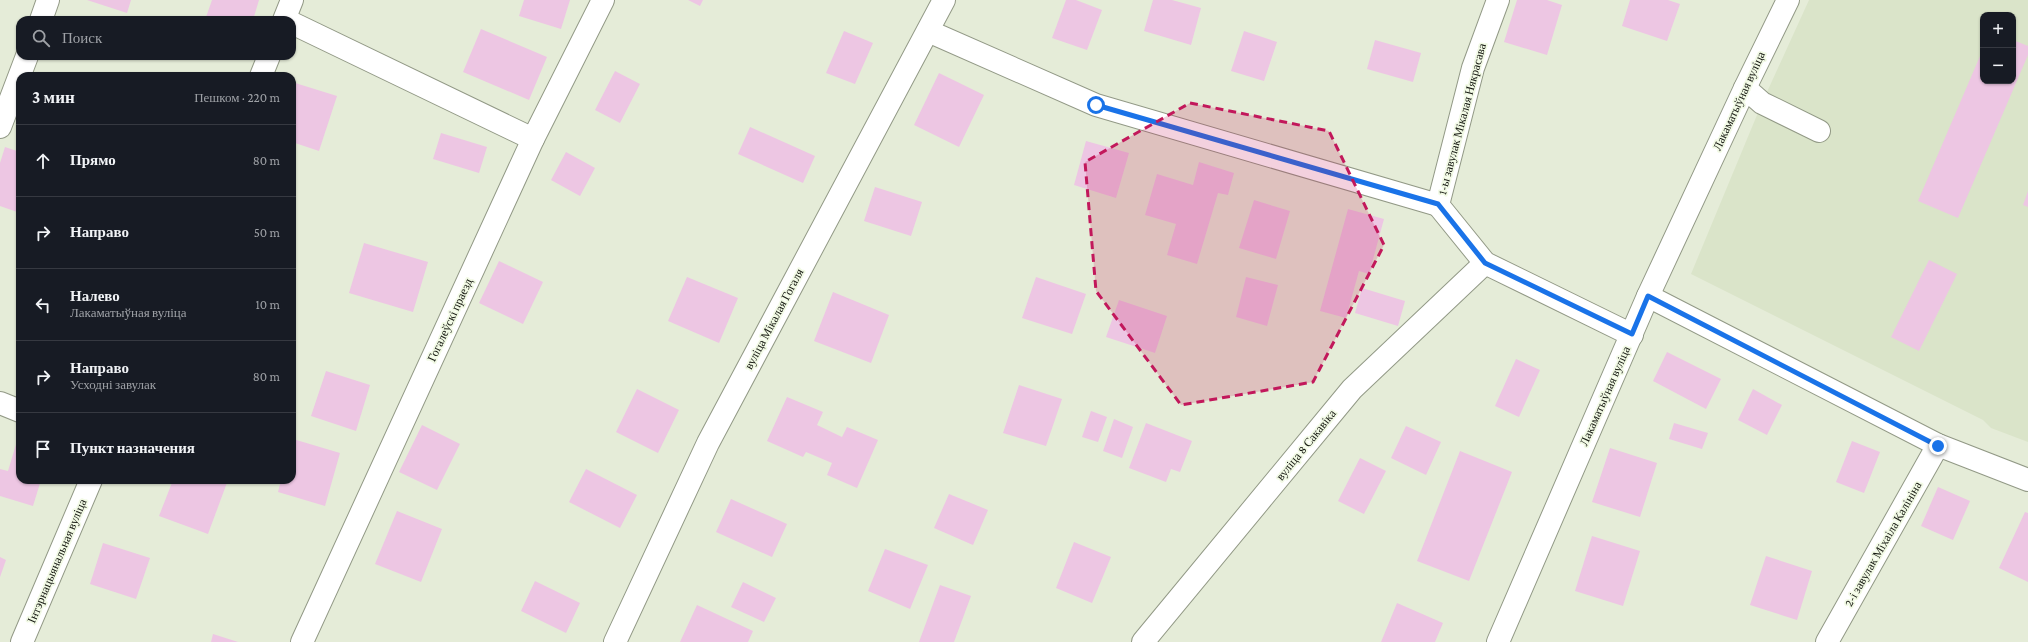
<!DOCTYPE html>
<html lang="ru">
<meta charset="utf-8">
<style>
:root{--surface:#171b24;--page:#242831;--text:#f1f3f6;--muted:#9ea1a6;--line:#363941}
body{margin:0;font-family:"Crimson Pro",serif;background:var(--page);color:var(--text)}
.controls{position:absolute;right:12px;top:12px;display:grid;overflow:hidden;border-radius:8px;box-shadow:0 1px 3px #0004}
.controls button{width:36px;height:36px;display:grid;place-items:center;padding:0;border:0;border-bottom:1px solid var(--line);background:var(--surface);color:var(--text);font:20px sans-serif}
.stop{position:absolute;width:12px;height:12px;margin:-9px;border:3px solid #1a73e8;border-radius:50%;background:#fff}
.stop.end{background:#1a73e8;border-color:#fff;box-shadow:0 1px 4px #0008}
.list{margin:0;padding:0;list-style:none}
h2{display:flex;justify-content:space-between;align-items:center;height:52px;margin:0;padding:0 16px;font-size:17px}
h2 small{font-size:13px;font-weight:400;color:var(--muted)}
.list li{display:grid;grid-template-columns:26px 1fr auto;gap:12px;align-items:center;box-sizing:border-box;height:72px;padding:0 16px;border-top:1px solid var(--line)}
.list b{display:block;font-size:15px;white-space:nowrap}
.list p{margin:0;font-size:13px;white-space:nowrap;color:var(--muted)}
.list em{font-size:13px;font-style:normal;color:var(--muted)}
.icon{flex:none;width:22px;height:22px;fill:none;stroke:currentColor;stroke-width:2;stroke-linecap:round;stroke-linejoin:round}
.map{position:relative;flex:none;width:2028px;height:642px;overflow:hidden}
.search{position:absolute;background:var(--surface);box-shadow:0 1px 3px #0004;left:16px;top:16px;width:280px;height:44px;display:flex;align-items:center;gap:10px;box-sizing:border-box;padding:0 14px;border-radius:12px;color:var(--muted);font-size:15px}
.panel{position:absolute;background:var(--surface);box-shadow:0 1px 3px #0004;left:16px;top:72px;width:280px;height:412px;border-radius:12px}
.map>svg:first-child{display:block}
.built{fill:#dae4c9;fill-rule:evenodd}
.building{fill:#edc6e3}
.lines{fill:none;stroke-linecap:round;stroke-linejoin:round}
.minor-casing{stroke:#929986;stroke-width:24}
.minor{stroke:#fff;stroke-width:22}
.route{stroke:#1a73e8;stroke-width:5}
.marked{fill:#c2185b;fill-opacity:0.2;stroke:#c2185b;stroke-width:3;stroke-dasharray:8 5;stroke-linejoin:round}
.labels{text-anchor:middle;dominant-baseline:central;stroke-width:3.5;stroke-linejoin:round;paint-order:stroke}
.street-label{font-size:12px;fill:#161912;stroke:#f2fae5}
</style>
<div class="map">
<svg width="2028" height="642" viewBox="0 0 2028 642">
<rect width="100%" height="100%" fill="#e5ecd8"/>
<path class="built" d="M1809 0H2028V442L1991 428 1983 420 1691 274 1762 103ZM1983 15H2013V81H1983Z"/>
<g class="building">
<polygon points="87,0 131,0 127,13"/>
<polygon points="212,0 259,0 253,20 205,20"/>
<polygon points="524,0 570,0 561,29 519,16"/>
<polygon points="688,0 703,0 700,6"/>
<polygon points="1066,0 1076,0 1102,10 1087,50 1052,38"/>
<polygon points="1153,0 1172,0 1201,8 1191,45 1144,31"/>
<polygon points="1517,0 1547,0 1562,5 1547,55 1504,42"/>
<polygon points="1630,0 1668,0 1680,4 1667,41 1622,26"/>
<polygon points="481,29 547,57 529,100 463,72"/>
<polygon points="844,31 873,43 855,84 826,73"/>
<polygon points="1244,31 1277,42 1264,81 1231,71"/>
<polygon points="1375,40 1421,53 1413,82 1367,69"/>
<polygon points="2013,40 2028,46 2028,55 1958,218 1918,201 1983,49 1983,81 2013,81"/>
<polygon points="615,71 640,84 620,123 595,110"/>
<polygon points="939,73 984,95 959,147 914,125"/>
<polygon points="292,82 337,96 319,151 292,142"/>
<polygon points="750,127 815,156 803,183 738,154"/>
<polygon points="441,133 487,147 479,173 433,159"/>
<polygon points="1086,141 1129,153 1116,198 1074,185"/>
<polygon points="5,147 20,152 20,213 0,206 0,163"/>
<polygon points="566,152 595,168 580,196 551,180"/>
<polygon points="1199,162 1234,173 1228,195 1218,193 1197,264 1167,255 1176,224 1145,215 1157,174 1193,185"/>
<polygon points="875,187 922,202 911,236 864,221"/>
<polygon points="2028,191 2028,207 2023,205"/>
<polygon points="1254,200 1290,211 1276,259 1239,248"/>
<polygon points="1348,209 1384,219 1369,274 1359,271 1346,318 1320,311"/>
<polygon points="364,243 428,262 413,312 349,293"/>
<polygon points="1929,260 1957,274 1919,351 1891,337"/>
<polygon points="499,261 543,282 523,324 479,303"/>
<polygon points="687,277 738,298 719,343 668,321"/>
<polygon points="1036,277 1086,294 1072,334 1022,318"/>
<polygon points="1246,277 1278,285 1267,326 1236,317"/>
<polygon points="1362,288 1405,301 1398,326 1355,313"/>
<polygon points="833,292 889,315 871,363 814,341"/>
<polygon points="1119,300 1167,316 1155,353 1106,337"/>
<polygon points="1667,352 1721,379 1706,409 1653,381"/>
<polygon points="1516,359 1540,370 1519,417 1495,406"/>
<polygon points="326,371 370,385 356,431 311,416"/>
<polygon points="1019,385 1062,399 1046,446 1003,433"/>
<polygon points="637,389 679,410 658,453 616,432"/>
<polygon points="1753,389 1782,405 1767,435 1738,420"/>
<polygon points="787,397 823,412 817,425 842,437 847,427 878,440 857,488 827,475 832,463 806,452 803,457 767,441"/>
<polygon points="1091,411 1107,417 1098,442 1082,437"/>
<polygon points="1114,419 1133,427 1122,458 1103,451"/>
<polygon points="1146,423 1192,441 1180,472 1171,469 1166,482 1129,468"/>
<polygon points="1674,423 1708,433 1702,449 1669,439"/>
<polygon points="422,425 460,444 437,490 399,472"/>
<polygon points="1406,426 1441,442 1426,475 1391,458"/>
<polygon points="293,439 340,453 325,506 278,492 281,480 292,480"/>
<polygon points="17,441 20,442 20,480 41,480 33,506 0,496 0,469 8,471"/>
<polygon points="1852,441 1880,452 1864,493 1836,482"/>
<polygon points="1610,448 1657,463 1640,517 1592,502"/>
<polygon points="1460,451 1512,472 1469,581 1417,561"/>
<polygon points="1360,458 1386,471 1364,514 1338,501"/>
<polygon points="586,469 637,495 620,528 569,502"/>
<polygon points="173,480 228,480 208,534 159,516"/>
<polygon points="1938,487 1970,501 1953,540 1921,526"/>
<polygon points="949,494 988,510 973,545 934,528"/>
<polygon points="731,499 787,524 772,557 716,532"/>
<polygon points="397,511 442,529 421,582 375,564"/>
<polygon points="2025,512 2028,513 2028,582 1999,568"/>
<polygon points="1592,536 1640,551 1623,606 1575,591"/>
<polygon points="1074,542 1111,557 1092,603 1056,588"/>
<polygon points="103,543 150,558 136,599 90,584"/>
<polygon points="885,549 928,565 910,609 868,591"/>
<polygon points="1766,556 1812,571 1797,620 1750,605"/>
<polygon points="0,557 6,560 0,577"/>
<polygon points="535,581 580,603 566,633 521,611"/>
<polygon points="743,582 776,598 764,622 731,607"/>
<polygon points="940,585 971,596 954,642 919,642"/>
<polygon points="1397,603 1443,623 1435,642 1381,642"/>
<polygon points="697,605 753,631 748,642 680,642"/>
<polygon points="213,634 238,642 211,642"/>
</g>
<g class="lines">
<g class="minor-casing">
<g id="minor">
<polyline points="41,20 48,0"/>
<polyline points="284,20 292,0"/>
<polyline points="292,23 533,139"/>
<polyline points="928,31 1096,105 1438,205"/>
<polyline points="261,76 269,56"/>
<polyline points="1745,88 1762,103 1819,131"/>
<polyline points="0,127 27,56"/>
<polyline points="1438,205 1485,263 1632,335"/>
<polyline points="1438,205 1473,68 1498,0"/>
<polyline points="1648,296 1938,445 2028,480"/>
<polyline points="0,403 20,411"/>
<polyline points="22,642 91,480"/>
<polyline points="302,642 533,139 603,0"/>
<polyline points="615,642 708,443 944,0"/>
<polyline points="1143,642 1352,389 1485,263"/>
<polyline points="1498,642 1648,296 1745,88 1788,0"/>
<polyline points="1827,642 1938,445"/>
</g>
</g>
<use href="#minor" class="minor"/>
</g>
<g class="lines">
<polyline class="route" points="1096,105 1438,204 1485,263 1632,334 1648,296 1938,446"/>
</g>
<path class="marked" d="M1190 103 1329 131 1384 245 1313 382 1181 405 1096 291 1085 162Z"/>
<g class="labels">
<g class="street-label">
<text transform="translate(1739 101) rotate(-65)">Лакаматыўная вуліца</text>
<text transform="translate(1462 119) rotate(-75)">1-ы завулак Мікалая Някрасава</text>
<text transform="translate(774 319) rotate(-62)">вуліца Мікалая Гогаля</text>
<text transform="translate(450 320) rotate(-65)">Гогалеўскі праезд</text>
<text transform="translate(1605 396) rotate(-66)">Лакаматыўная вуліца</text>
<text transform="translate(1306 445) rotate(-51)">вуліца 8 Сакавіка</text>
<text transform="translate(1883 544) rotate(-60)">2-і завулак Міхаіла Калініна</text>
<text transform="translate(57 561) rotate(-67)">Інтэрнацыянальная вуліца</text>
</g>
</g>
</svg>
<div class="controls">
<button>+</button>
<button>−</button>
</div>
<div class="stop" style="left:1096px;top:105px"></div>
<div class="stop end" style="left:1938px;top:446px"></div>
<div class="search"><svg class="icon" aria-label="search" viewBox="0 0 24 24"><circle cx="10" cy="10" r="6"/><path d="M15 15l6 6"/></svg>Поиск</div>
<section class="panel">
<h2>3 мин<small>Пешком · 220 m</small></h2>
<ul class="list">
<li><svg class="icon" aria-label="ahead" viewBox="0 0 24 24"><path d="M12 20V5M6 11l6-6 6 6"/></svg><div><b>Прямо</b></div><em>80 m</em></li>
<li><svg class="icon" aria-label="right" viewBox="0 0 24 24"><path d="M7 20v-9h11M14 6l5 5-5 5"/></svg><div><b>Направо</b></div><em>50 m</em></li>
<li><svg class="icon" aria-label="left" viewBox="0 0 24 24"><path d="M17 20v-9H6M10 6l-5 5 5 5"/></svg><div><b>Налево</b><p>Лакаматыўная вуліца</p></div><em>10 m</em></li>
<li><svg class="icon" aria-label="right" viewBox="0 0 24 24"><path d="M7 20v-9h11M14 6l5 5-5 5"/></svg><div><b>Направо</b><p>Усходні завулак</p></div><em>80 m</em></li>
<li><svg class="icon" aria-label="arrive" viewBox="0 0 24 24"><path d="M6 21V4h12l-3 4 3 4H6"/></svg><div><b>Пункт назначения</b></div></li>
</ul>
</section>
</div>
